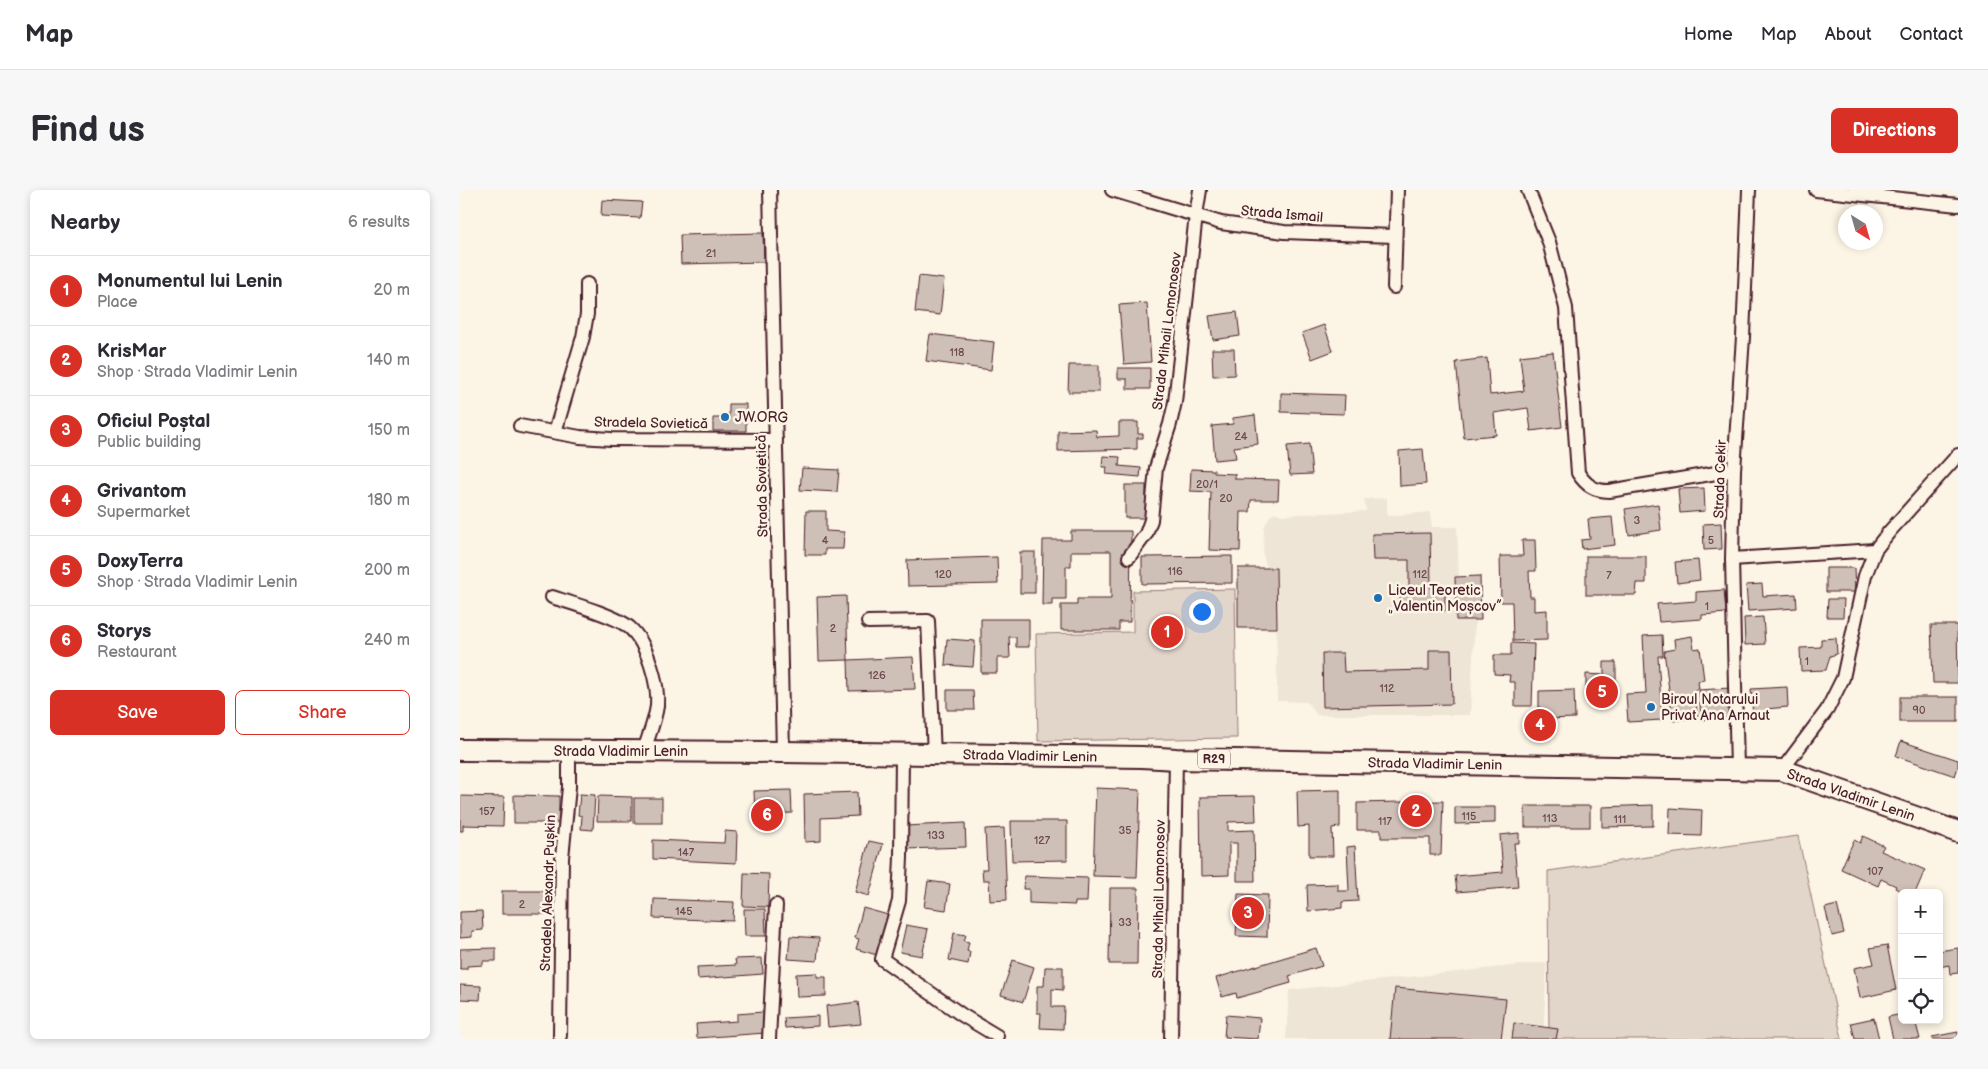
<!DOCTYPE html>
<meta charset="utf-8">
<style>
:root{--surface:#fff;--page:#f7f7f7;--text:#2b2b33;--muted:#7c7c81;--line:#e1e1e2;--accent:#d93025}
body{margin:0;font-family:"Balsamiq Sans",sans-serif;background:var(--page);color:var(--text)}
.controls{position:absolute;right:15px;bottom:15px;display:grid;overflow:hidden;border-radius:8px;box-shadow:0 2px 8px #0003}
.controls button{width:45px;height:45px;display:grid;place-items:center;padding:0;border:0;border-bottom:1px solid var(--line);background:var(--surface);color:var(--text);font:25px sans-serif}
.compass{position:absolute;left:1378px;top:15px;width:45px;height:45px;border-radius:50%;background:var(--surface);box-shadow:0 2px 8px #0003;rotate:143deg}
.you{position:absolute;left:741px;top:421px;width:18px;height:18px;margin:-12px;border:4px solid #fff;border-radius:50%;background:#1a73e8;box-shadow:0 0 0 8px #1a73e833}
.badge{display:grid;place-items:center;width:32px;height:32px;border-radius:50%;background:var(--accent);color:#fff;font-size:16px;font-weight:700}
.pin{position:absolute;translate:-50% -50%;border:2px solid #fff;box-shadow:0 1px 5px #0006}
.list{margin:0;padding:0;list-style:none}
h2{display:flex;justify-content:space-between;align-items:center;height:65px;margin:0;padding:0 20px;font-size:21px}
h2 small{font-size:16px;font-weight:400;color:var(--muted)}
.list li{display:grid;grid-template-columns:32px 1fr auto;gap:15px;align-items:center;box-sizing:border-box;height:70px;padding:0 20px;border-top:1px solid var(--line)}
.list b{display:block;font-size:19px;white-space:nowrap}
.list p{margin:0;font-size:16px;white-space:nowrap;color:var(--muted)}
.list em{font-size:16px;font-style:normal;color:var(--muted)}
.actions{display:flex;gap:10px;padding:15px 20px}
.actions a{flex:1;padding:11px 0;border:1px solid var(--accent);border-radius:8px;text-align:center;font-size:18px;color:var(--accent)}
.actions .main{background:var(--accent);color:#fff}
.icon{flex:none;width:28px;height:28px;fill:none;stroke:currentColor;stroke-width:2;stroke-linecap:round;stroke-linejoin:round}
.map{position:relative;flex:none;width:1498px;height:849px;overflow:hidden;border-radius:8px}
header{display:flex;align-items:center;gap:30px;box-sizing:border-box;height:70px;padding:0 25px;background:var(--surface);border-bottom:1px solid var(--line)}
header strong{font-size:24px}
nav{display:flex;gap:28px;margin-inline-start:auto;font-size:18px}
.intro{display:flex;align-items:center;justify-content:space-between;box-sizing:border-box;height:120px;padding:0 30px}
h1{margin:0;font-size:35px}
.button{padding:12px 22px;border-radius:8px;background:var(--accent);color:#fff;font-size:18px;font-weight:700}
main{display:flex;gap:30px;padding:0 30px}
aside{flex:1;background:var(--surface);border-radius:8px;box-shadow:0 2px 8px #0003}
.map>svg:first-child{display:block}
.built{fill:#eee5d7}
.green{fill:#e2d5ca;stroke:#967a7a}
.building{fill:#cfc0b7;stroke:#4a1f2b}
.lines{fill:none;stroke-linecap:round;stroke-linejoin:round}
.minor-casing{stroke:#4a1f2b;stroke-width:16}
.primary-casing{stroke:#4a1f2b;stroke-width:24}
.minor{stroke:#fcf5e5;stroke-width:12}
.primary{stroke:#fcf5e5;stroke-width:20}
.poi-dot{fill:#1f6fb2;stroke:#fcf5e5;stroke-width:2}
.labels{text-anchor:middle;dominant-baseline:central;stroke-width:5;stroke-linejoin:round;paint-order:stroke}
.number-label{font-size:11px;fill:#6b474e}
.shield{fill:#fcf5e5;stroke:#7f5f63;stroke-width:1}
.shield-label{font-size:12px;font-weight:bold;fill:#4a1f2b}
.street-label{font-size:14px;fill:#4a1f2b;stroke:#fcf5e5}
.poi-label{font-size:14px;fill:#4a1f2b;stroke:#fcf5e5;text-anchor:start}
</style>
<header>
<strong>Map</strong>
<nav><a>Home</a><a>Map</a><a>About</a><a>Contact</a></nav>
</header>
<div class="intro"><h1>Find us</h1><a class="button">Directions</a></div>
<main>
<aside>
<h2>Nearby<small>6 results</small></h2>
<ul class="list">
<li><span class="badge">1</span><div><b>Monumentul lui Lenin</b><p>Place</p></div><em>20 m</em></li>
<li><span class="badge">2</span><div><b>KrisMar</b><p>Shop · Strada Vladimir Lenin</p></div><em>140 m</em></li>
<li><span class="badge">3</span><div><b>Oficiul Poștal</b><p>Public building</p></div><em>150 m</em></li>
<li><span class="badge">4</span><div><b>Grivantom</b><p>Supermarket</p></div><em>180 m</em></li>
<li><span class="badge">5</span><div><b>DoxyTerra</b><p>Shop · Strada Vladimir Lenin</p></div><em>200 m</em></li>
<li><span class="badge">6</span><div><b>Storys</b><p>Restaurant</p></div><em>240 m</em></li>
</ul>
<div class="actions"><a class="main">Save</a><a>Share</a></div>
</aside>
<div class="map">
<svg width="1498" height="849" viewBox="0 0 1498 849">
<rect width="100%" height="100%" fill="#fcf5e5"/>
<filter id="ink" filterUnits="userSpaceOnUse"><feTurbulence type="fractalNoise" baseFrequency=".02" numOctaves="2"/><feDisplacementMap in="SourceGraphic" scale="10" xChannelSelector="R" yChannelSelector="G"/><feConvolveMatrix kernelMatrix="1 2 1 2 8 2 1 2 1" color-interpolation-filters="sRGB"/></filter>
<g filter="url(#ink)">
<g class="built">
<polygon points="927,308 927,326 970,322 972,337 997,337 999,387 1020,386 1021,430 1015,430 1010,525 857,525 847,512 817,511 816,378 807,378 803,365 804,337 809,327 815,322 822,325 906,321 904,309"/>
<polygon points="1087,772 1083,849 826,849 829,800"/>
</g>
<g class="green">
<polygon points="775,399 777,548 578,551 576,444 673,442 673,401"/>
<polygon points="1338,646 1382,849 1089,849 1088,681"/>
</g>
<g class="building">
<polygon points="142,10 182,12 180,28 141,26"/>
<polygon points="303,43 304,72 221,74 220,45"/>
<polygon points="459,86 484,89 480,125 455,122"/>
<polygon points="687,113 691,172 664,174 659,115"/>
<polygon points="777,122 780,146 753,150 749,126"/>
<polygon points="864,135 873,161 852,169 842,143"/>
<polygon points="470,144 534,152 531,180 466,171"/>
<polygon points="752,159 774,159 775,185 753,186"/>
<polygon points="1093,162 1102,237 1071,241 1068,218 1034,223 1036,245 1004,248 996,172 1027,168 1030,205 1064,201 1060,166"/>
<polygon points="609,175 639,175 639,202 608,202"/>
<polygon points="658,178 690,178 690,199 667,199 667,189 658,189"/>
<polygon points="821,203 885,205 884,224 821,222"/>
<polygon points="269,214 286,214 286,241 253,241 253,228 269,228"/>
<polygon points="795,225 798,254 774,257 776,268 755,270 752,236 773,234 773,228"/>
<polygon points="659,232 678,232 678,244 683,244 683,248 677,248 677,259 598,261 598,241 636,240 637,247 659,246"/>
<polygon points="849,254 852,284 830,285 827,256"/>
<polygon points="963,259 966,294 940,296 939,261"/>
<polygon points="643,266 660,267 659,276 681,278 680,287 646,284 647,277 642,277"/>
<polygon points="342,278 379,280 377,302 340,300"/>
<polygon points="731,279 754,280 754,283 775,284 775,289 819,290 818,310 791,310 790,322 781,322 780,361 749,360 751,302 730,301"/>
<rect x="665" y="295" width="21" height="33"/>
<polygon points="1244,298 1245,321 1220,323 1218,299"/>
<polygon points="1198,314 1201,340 1169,345 1165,319"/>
<polygon points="346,321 366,321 366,341 384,342 383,359 365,359 365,365 345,365"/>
<polygon points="1152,327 1155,355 1122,359 1121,350 1130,349 1128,329"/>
<polygon points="1261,333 1262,359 1244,360 1243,334"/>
<polygon points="611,341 671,341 670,432 659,432 659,440 601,440 601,415 617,415 617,409 651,409 651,361 611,361 611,376 606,376 606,409 592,409 592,415 582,415 583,350 611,350"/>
<polygon points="970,343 971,398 985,398 985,421 969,421 969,412 940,412 940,399 949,399 949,370 913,370 912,344"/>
<polygon points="1062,350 1075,350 1076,381 1069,381 1070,407 1074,407 1074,421 1087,420 1087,450 1053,451 1052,412 1041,412 1040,366 1063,366"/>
<rect x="560" y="362" width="15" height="41"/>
<polygon points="772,366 772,393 682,394 682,367"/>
<polygon points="1126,366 1186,366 1186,393 1177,393 1176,405 1126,405"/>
<polygon points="537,367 538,394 448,396 447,370"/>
<polygon points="1238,370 1240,390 1217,393 1215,372"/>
<polygon points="778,378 816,378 817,438 778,438"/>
<polygon points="1366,378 1394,378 1395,402 1366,402"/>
<polygon points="1020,386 1021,430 996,430 995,387"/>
<polygon points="1302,394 1303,406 1336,404 1337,418 1288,421 1286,395"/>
<polygon points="1264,400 1266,423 1242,425 1242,429 1199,432 1197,414 1236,411 1236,402"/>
<polygon points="386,406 388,470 359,471 357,407"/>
<polygon points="1368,409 1384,409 1383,427 1367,427"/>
<polygon points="1303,427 1305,454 1285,455 1284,428"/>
<polygon points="521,429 569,429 569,457 556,457 556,447 549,447 550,468 537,468 537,483 521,483"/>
<polygon points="1471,435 1497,435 1498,493 1473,493"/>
<polygon points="1202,445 1203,466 1198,466 1202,530 1168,532 1166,504 1186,503 1183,446"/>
<polygon points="1232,446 1234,459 1240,458 1244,490 1238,491 1239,499 1234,500 1238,527 1213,531 1204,461 1215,459 1214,449"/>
<polygon points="1376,448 1377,464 1370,466 1366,480 1341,481 1340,458 1361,457 1361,449"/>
<polygon points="487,449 515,451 513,477 485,475"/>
<polygon points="1051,453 1074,454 1072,516 1055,516 1055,492 1049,492 1050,485 1034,484 1034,465 1051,465"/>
<polygon points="969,460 991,460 992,514 863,517 862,463 883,463 884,482 969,480"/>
<polygon points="453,467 455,499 389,501 388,470"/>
<polygon points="1144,472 1156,472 1156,508 1126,508 1126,484 1144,485"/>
<polygon points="1327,497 1328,517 1305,519 1305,526 1293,527 1291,499"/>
<polygon points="1270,498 1272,527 1241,530 1239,500"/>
<polygon points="487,500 513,500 514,520 487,520"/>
<polygon points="1114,500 1115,528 1088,529 1088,542 1072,543 1072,527 1079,526 1079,501"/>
<rect x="1440" y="507" width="58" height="25"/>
<polygon points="1441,551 1498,570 1498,577 1495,586 1436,566"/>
<polygon points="636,598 680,600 677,687 633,686"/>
<polygon points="331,600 332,623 295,625 294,601"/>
<polygon points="880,600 880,637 872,638 873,666 849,666 849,636 838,637 837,601"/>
<polygon points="397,602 398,626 361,628 361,651 345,652 344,604"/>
<polygon points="120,604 135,605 133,640 121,639 122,626 118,625"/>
<polygon points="54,605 99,606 99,633 54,633"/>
<polygon points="0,606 44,607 43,636 3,635 3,641 0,641"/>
<polygon points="138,606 172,607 172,631 137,631"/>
<polygon points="795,606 796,631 768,632 768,641 794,640 795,691 777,691 777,653 769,653 769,685 741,686 740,607"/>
<rect x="174" y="608" width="28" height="25"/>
<polygon points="983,611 981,665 970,665 970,648 921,648 921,640 897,640 897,613"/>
<polygon points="1193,615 1193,636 1142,637 1142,617"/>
<rect x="1065" y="616" width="65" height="21"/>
<polygon points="995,617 1035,617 1035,633 995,634"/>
<polygon points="1210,618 1242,620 1241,646 1209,645"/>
<polygon points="551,631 607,631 607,670 552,671"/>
<polygon points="505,633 506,657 446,659 445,636"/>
<polygon points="544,638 547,710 530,711 529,690 523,690 522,679 527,679 525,639"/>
<polygon points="265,641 277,642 276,673 193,669 193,650 264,653"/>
<polygon points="1059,643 1059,653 1054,653 1058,697 997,702 995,686 1043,682 1040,645"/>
<polygon points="1403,646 1424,656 1421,661 1465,680 1455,703 1445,703 1435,698 1436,696 1421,689 1418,696 1381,679 1394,650 1400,653"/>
<polygon points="409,651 423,654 409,706 395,702"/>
<polygon points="895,656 898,711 882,712 882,718 848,721 847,695 878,694 878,701 889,701 887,657"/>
<polygon points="284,683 309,684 308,717 283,716"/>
<polygon points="564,686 628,688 627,712 615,712 615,715 569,713 569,699 563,699"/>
<polygon points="468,691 490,694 486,720 464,717"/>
<polygon points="650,698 678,698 677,774 649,774"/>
<rect x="42" y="701" width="50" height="23"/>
<polygon points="778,704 808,705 807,747 776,746"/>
<polygon points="194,709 274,712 273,731 193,728"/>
<polygon points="1377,715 1384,743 1372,746 1365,718"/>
<polygon points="403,718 428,725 417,765 396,759 399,749 395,748"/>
<polygon points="284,719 305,719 306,746 285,746"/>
<polygon points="22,721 23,740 12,741 12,747 0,748 0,722"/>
<polygon points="446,735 468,739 462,766 440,762"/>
<polygon points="494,743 506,745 504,751 509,752 507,761 510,762 508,774 489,770"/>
<polygon points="330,746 359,748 357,771 328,769"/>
<polygon points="1427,755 1436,800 1400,808 1394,778 1414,774 1410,758"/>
<polygon points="36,758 36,771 23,771 23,775 7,776 7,779 0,779 0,759"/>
<polygon points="856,758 862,776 829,786 831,793 777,808 776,803 762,807 756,788"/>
<polygon points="1498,758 1498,783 1490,784 1489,775 1479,777 1479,761"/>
<polygon points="302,768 303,784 238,789 237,777 276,775 275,769"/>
<polygon points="553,770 574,777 563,812 541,805"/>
<polygon points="585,777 603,777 603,800 592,799 592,817 604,817 603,839 580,838 581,823 577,823 577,796 584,796"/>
<polygon points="357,783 357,787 366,787 366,806 337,807 336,784"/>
<polygon points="0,795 21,796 20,810 0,809"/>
<polygon points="935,798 1046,809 1041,849 930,849"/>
<polygon points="398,812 401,834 368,837 366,816"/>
<polygon points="303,822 305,843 237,848 236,834 277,831 277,824"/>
<polygon points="1442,824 1442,830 1455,830 1460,849 1433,849 1428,827"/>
<polygon points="766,825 800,828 798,849 764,847"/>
<polygon points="358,826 358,836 325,838 324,828"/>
<polygon points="1414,828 1419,849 1395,849 1391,833"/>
<polygon points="1054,833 1098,839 1096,849 1052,849"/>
<polygon points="1498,842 1498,849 1473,849 1472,847"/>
</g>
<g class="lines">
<g class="minor-casing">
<g id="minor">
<polyline points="310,0 323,562"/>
<polyline points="652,0 761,33 824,42 934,46"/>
<path d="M1068 0 1089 52 1106 118 1118 283C1126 295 1134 301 1149 301L1274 280"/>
<polyline points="1356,0 1498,15"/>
<polyline points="934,97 937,0"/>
<polyline points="60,236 120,247 151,249 316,250"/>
<polyline points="95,242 123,147 127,124 127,94"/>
<polyline points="669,367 686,344 691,330 696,278 710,234 715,212 736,25 740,0"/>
<polyline points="1272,369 1415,360"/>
<path d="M92 407C111 413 157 426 170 438 187 453 199 494 197 516 195 531 188 547 184 561"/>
<polyline points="408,432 468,431 474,565"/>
<polyline points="442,565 441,667 439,711 422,769 502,825 537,846"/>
<polyline points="1277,579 1272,369 1274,280 1283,147 1289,0"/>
<polyline points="1322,580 1367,520 1383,488 1405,386 1415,360 1429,342 1498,265"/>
<polyline points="100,846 102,668 109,597 109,560"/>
<polyline points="309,849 316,715"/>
<polyline points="711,849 716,569"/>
</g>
</g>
<g class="primary-casing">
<polyline id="primary" points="0,560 323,562 682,567 716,569 1322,580 1498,642"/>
</g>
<use href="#minor" class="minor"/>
<use href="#primary" class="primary"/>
</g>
</g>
<g class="poi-dot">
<circle cx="265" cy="227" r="5"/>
<circle cx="918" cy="408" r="5"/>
<circle cx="1191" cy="517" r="5"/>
</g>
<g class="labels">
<g class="number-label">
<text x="251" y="63">21</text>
<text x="497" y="162">118</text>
<text x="781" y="246">24</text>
<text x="747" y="294">20/1</text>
<text x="766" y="308">20</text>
<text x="1177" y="330">3</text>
<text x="365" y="350">4</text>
<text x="1251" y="350">5</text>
<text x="715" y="381">116</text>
<text x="483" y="384">120</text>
<text x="960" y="384">112</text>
<text x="1149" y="385">7</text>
<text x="1247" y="416">1</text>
<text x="373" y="438">2</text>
<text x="1347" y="471">1</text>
<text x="417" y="485">126</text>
<text x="927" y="498">112</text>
<text x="1459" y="520">90</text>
<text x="27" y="621">157</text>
<text x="1009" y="626">115</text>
<text x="1090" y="628">113</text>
<text x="1160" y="629">111</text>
<text x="925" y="631">117</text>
<text x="665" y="640">35</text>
<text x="476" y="645">133</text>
<text x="582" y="650">127</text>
<text x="226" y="662">147</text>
<text x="1415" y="681">107</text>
<text x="62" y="714">2</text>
<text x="224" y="721">145</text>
<text x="665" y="732">33</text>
</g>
<rect class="shield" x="738" y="559.5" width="32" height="19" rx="4"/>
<g class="shield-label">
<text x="754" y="569">R29</text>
</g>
<g class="street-label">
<text transform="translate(822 24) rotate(5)">Strada Ismail</text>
<text transform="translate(707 141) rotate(-83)">Strada Mihail Lomonosov</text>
<text transform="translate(191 233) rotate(1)">Stradela Sovietică</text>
<text transform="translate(1260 289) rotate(-88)">Strada Cekir</text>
<text transform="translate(302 296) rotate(-91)">Strada Sovietică</text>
<text x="161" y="561">Strada Vladimir Lenin</text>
<text transform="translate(570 566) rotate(1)">Strada Vladimir Lenin</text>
<text transform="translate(975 574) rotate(1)">Strada Vladimir Lenin</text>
<text transform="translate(1391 605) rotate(19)">Strada Vladimir Lenin</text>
<text transform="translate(88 703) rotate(-88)">Stradela Alexandr Pușkin</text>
<text transform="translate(699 709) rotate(-89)">Strada Mihail Lomonosov</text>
</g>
<g class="poi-label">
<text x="275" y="227">JW.ORG</text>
<text x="928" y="400">Liceul Teoretic<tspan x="928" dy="16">„Valentin Moșcov”</tspan></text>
<text x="1201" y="509">Biroul Notarului<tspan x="1201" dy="16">Privat Ana Arnaut</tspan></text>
</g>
</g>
</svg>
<div class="controls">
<button>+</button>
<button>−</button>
<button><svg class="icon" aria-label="locate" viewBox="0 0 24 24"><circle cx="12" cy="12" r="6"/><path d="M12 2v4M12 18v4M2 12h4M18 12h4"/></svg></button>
</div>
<svg class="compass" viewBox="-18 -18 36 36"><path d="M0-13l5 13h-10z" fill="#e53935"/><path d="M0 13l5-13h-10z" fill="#7c7c81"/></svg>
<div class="you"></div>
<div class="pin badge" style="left:707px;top:442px">1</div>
<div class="pin badge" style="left:956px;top:621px">2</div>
<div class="pin badge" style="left:788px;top:723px">3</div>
<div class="pin badge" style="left:1080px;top:535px">4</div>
<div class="pin badge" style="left:1142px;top:502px">5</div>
<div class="pin badge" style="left:307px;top:625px">6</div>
</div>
</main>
